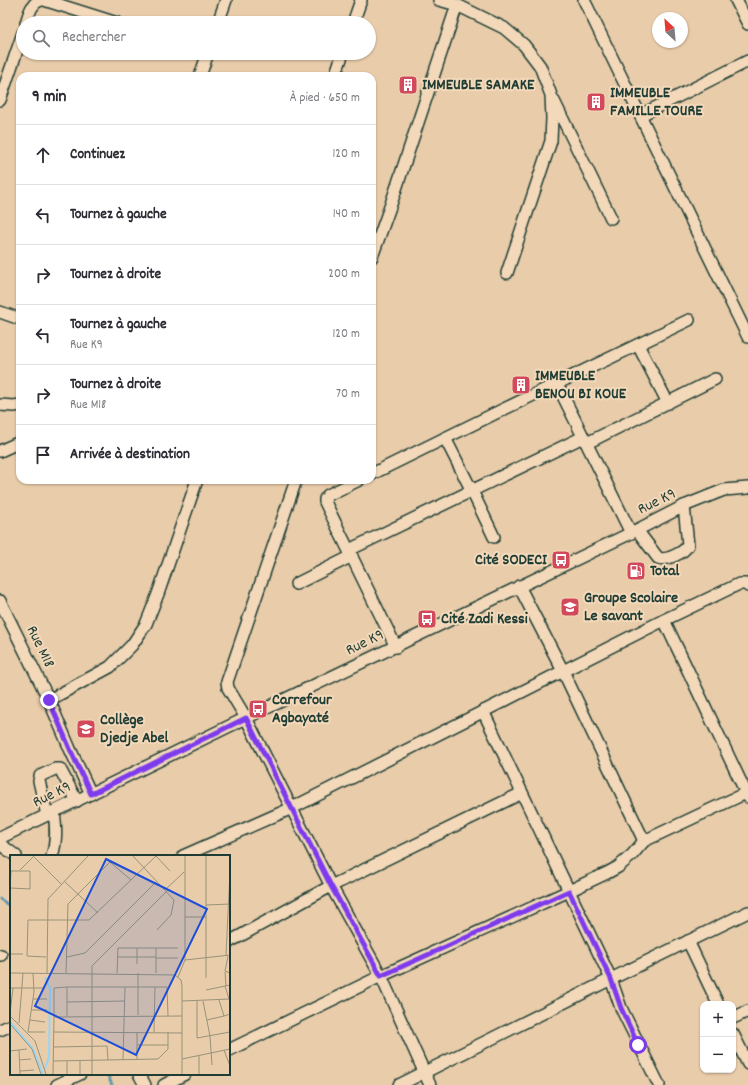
<!DOCTYPE html>
<html lang="fr">
<meta charset="utf-8">
<style>
:root{--surface:#fff;--page:#f2f2f3;--text:#2b2b33;--muted:#7c7c81;--line:#e1e1e2}
body{margin:0;font-family:Dekko,sans-serif;background:var(--page);color:var(--text)}
.controls{position:absolute;right:12px;bottom:12px;display:grid;overflow:hidden;border-radius:8px;box-shadow:0 1px 3px #0004}
.controls button{width:36px;height:36px;display:grid;place-items:center;padding:0;border:0;border-bottom:1px solid var(--line);background:var(--surface);color:var(--text);font:20px sans-serif}
.compass{position:absolute;left:652px;top:12px;width:36px;height:36px;border-radius:50%;background:var(--surface);box-shadow:0 1px 3px #0004;rotate:334deg}
.stop{position:absolute;width:12px;height:12px;margin:-9px;border:3px solid #7c3aed;border-radius:50%;background:#fff}
.stop.end{background:#7c3aed;border-color:#fff;box-shadow:0 1px 4px #0008}
.list{margin:0;padding:0;list-style:none}
h2{display:flex;justify-content:space-between;align-items:center;height:52px;margin:0;padding:0 16px;font-size:17px}
h2 small{font-size:13px;font-weight:400;color:var(--muted)}
.list li{display:grid;grid-template-columns:26px 1fr auto;gap:12px;align-items:center;box-sizing:border-box;height:60px;padding:0 16px;border-top:1px solid var(--line)}
.list b{display:block;font-size:15px;white-space:nowrap}
.list p{margin:0;font-size:13px;white-space:nowrap;color:var(--muted)}
.list em{font-size:13px;font-style:normal;color:var(--muted)}
.icon{flex:none;width:22px;height:22px;fill:none;stroke:currentColor;stroke-width:2;stroke-linecap:round;stroke-linejoin:round}
.map{position:relative;flex:none;width:748px;height:1085px;overflow:hidden}
.search{position:absolute;background:var(--surface);box-shadow:0 1px 3px #0004;left:16px;top:16px;width:360px;height:44px;display:flex;align-items:center;gap:10px;box-sizing:border-box;padding:0 14px;border-radius:22px;color:var(--muted);font-size:15px}
.panel{position:absolute;background:var(--surface);box-shadow:0 1px 3px #0004;left:16px;top:72px;width:360px;height:412px;border-radius:12px}
.map>svg:first-child{display:block}
.lines{fill:none;stroke-linecap:round;stroke-linejoin:round}
.stream{stroke:#6699a9;stroke-width:3}
.minor-casing{stroke:#1f3d34;stroke-width:14}
.minor{stroke:#f3d9ba;stroke-width:11}
.route{stroke:#7c3aed;stroke-width:5}
.labels{text-anchor:middle;dominant-baseline:central;stroke-width:4;stroke-linejoin:round;paint-order:stroke}
.poi-label{font-size:16px;font-weight:bold;fill:#1f3d34;stroke:#f3d9ba;text-anchor:start}
.street-label{font-size:16px;fill:#1f3d34;stroke:#f3d9ba}
.inset-river{fill:none;stroke:#96d6f7;stroke-width:2}
.inset-road{fill:none;stroke:#98937b;stroke-width:1}
.view{fill:#1d4ed8;fill-opacity:0.15;stroke:#1d4ed8;stroke-width:2}
.inset-edge{fill:none;stroke:#1f3d34;stroke-width:2}
</style>
<div class="map">
<svg width="748" height="1085" viewBox="0 0 748 1085">
<rect width="100%" height="100%" fill="#e9ccaa"/>
<filter id="ink" filterUnits="userSpaceOnUse"><feTurbulence type="fractalNoise" baseFrequency=".025" numOctaves="2"/><feDisplacementMap in="SourceGraphic" scale="8" xChannelSelector="R" yChannelSelector="G"/><feConvolveMatrix kernelMatrix="1 2 1 2 8 2 1 2 1" color-interpolation-filters="sRGB"/></filter>
<g filter="url(#ink)">
<g class="lines">
<g class="stream">
<polyline points="0,899 11,907"/>
<polyline points="107,1074 112,1085"/>
</g>
<g class="minor-casing">
<g id="minor">
<polyline points="44,0 117,23"/>
<polyline points="439,0 457,5 504,28 524,45 540,66 551,95 552,118 551,141 507,273"/>
<polyline points="584,0 748,337"/>
<polyline points="736,0 748,24"/>
<path d="M26 23C29 14 31 3 41 0"/>
<polyline points="218,23 226,0"/>
<polyline points="353,23 361,0"/>
<polyline points="200,76 208,53"/>
<polyline points="335,76 343,53"/>
<polyline points="553,99 611,218"/>
<polyline points="0,100 23,33"/>
<polyline points="641,115 748,61"/>
<polyline points="372,257 391,204 457,5"/>
<polyline points="0,312 20,319"/>
<polyline points="638,345 668,403"/>
<polyline points="557,384 631,533"/>
<polyline points="0,405 14,406 20,405"/>
<polyline points="445,438 472,491 494,537"/>
<polyline points="587,443 715,379"/>
<polyline points="0,451 20,442"/>
<polyline points="372,474 500,411 689,320"/>
<polyline points="296,480 227,682 228,688 246,718 331,886 381,976 430,1085"/>
<polyline points="359,480 328,495 325,499 325,502 396,647"/>
<path d="M637 530 658 558C666 561 684 553 688 545L684 506"/>
<polyline points="349,550 583,437"/>
<polyline points="296,584 352,556"/>
<polyline points="519,586 563,671 644,841"/>
<polyline points="0,601 49,700 70,749 91,794"/>
<polyline points="664,620 748,797"/>
<polyline points="49,700 110,667 132,645 146,624 158,594 197,480"/>
<polyline points="483,711 611,979 621,1008 659,1085"/>
<polyline points="47,815 39,781 40,776 55,769 60,769 77,801"/>
<polyline points="0,838 246,718 631,533 684,506 724,490 748,488"/>
<polyline points="0,844 16,856"/>
<path d="M52 856C57 841 56 827 54 812"/>
<polyline points="183,856 292,808 664,620 739,584 746,584 748,586"/>
<polyline points="688,941 718,1004"/>
<polyline points="229,942 331,886 522,793"/>
<polyline points="0,955 1,955"/>
<polyline points="733,1018 748,1011"/>
<polyline points="0,1030 11,1025"/>
<polyline points="733,1034 748,1064"/>
<polyline points="229,1050 381,976 569,891 607,873 618,867 632,855 644,841 748,792"/>
<polyline points="139,1074 145,1085"/>
<polyline points="57,1085 80,1074"/>
<polyline points="164,1085 185,1074"/>
<polyline points="399,1085 611,979 748,912"/>
</g>
</g>
<use href="#minor" class="minor"/>
</g>
</g>
<g class="lines" filter="url(#ink)">
<polyline class="route" points="49,700 70,749 91,794 246,718 331,886 381,976 569,891 611,979 621,1008 638,1045"/>
</g>
<defs>
<g id="building-square" transform="scale(1)"><rect x="-9" y="-9" width="18" height="18" rx="4" fill="#d1495b" stroke="#f3d9ba"/><path d="M-4-6H4V6H1V3H-1V6H-4ZM-2.5-4.3h1.7v1.8h-1.7ZM.8-4.3h1.7v1.8H.8ZM-2.5-1h1.7V.8h-1.7ZM.8-1h1.7V.8H.8Z" fill="#fff"/></g>
<g id="bus-square" transform="scale(1)"><rect x="-9" y="-9" width="18" height="18" rx="4" fill="#d1495b" stroke="#f3d9ba"/><path d="M-5-6H5V4H4V6H2V4H-2V6H-4V4H-5ZM-3.5-4V0h7V-4ZM-3.5 1.2v1.5H-2V1.2ZM2 1.2v1.5H3.5V1.2Z" fill="#fff"/></g>
<g id="fuel-square" transform="scale(1)"><rect x="-9" y="-9" width="18" height="18" rx="4" fill="#d1495b" stroke="#f3d9ba"/><path d="M-5.5-6h7V0h2V4h1.3V-2.5L3-4.5l.8-.8L6-3V5H2.5V1h-1V6h-7ZM-4.2-4.7v3.2H.2V-4.7Z" fill="#fff"/></g>
<g id="school-square" transform="scale(1)"><rect x="-9" y="-9" width="18" height="18" rx="4" fill="#d1495b" stroke="#f3d9ba"/><path d="M0-5L7-2L0 1L-7-2ZM-4 1L0 2.5L4 1V4Q0 6-4 4Z" fill="#fff"/></g>
</defs>
<g fill-rule="evenodd">
<use href="#building-square" x="408" y="85"/>
<use href="#building-square" x="596" y="102"/>
<use href="#building-square" x="521" y="385"/>
<use href="#bus-square" x="561" y="560"/>
<use href="#fuel-square" x="636" y="571"/>
<use href="#school-square" x="570" y="607"/>
<use href="#bus-square" x="427" y="619"/>
<use href="#bus-square" x="258" y="709"/>
<use href="#school-square" x="86" y="729"/>
</g>
<g class="labels">
<g class="poi-label">
<text x="422" y="85">IMMEUBLE SAMAKE</text>
<text x="610" y="93">IMMEUBLE<tspan x="610" dy="18">FAMILLE TOURE</tspan></text>
<text x="535" y="376">IMMEUBLE<tspan x="535" dy="18">BENOU BI KOUE</tspan></text>
<text x="547" y="560" text-anchor="end">Cité SODECI</text>
<text x="650" y="571">Total</text>
<text x="584" y="598">Groupe Scolaire<tspan x="584" dy="18">Le savant</tspan></text>
<text x="441" y="619">Cité Zadi Kessi</text>
<text x="272" y="700">Carrefour<tspan x="272" dy="18">Agbayaté</tspan></text>
<text x="100" y="720">Collège<tspan x="100" dy="18">Djedje Abel</tspan></text>
</g>
<g class="street-label">
<text transform="translate(657 502) rotate(-26)">Rue K9</text>
<text transform="translate(365 643) rotate(-26)">Rue K9</text>
<text transform="translate(40 647) rotate(64)">Rue M18</text>
<text transform="translate(52 795) rotate(-26)">Rue K9</text>
</g>
</g>
<g transform="translate(10 855)">
<rect width="220" height="220" fill="#e9ccaa"/>
<path class="inset-river" d="M35 122 40 133 39 202 35 214M0 167 23 194 33 219"/>
<path class="inset-road" d="M23 1 51 29M123 1 164 45 161 60 147 75M146 1 160 16M10 15 24 1M54 26 88 58M0 34 1 16H20V34L1 33M156 34 174 17M196 50 220 49M175 62H196M127 93V109M146 93V118M0 99H13M216 100 220 16M218 101 215 116 220 118M36 102 17 101 18 65H79L146 1M57 102 75 98 147 26M107 102H146M146 103H168M175 105 220 100M215 117 216 131M0 118 165 120 171 125 172 131V219M37 118 38 44 78 1M56 118 58 49 100 7 121 25M107 118 108 93H168M128 118V160M168 122 175 105V1M196 123V1M215 131 219 144M0 133H33M196 135 220 130M23 144H37M209 145 214 161 220 159M114 146 57 147V132H157L158 161M172 146 220 144M187 146V183L220 177M193 146 200 181 202 210M57 147V161M22 155H37M0 158 3 133M0 161 25 186 36 219M44 162V133L57 132M20 165 35 167M197 165 214 161M9 168 13 118M0 169 22 194 31 219M18 177 24 137 23 118M18 177H35M44 177 172 178M127 177V205M144 177 145 132M127 190H158M43 192 97 191 98 205M9 195 10 219M214 195 220 211M0 196 17 194M189 201V219M172 204 220 194M9 205 21 204M113 205 115 132M43 206 148 204 158 194V177M10 216 24 215M43 219 44 162 172 161M57 219V206M70 219V205M82 219V111L158 35"/>
<path class="view" d="M96 4 197 54 126 200 25 151Z"/>
<rect width="220" height="220" class="inset-edge"/>
</g>
</svg>
<div class="controls">
<button>+</button>
<button>−</button>
</div>
<svg class="compass" viewBox="-18 -18 36 36"><path d="M0-13l5 13h-10z" fill="#e53935"/><path d="M0 13l5-13h-10z" fill="#7c7c81"/></svg>
<div class="stop" style="left:638px;top:1045px"></div>
<div class="stop end" style="left:49px;top:700px"></div>
<div class="search"><svg class="icon" aria-label="search" viewBox="0 0 24 24"><circle cx="10" cy="10" r="6"/><path d="M15 15l6 6"/></svg>Rechercher</div>
<section class="panel">
<h2>9 min<small>À pied · 650 m</small></h2>
<ul class="list">
<li><svg class="icon" aria-label="ahead" viewBox="0 0 24 24"><path d="M12 20V5M6 11l6-6 6 6"/></svg><div><b>Continuez</b></div><em>120 m</em></li>
<li><svg class="icon" aria-label="left" viewBox="0 0 24 24"><path d="M17 20v-9H6M10 6l-5 5 5 5"/></svg><div><b>Tournez à gauche</b></div><em>140 m</em></li>
<li><svg class="icon" aria-label="right" viewBox="0 0 24 24"><path d="M7 20v-9h11M14 6l5 5-5 5"/></svg><div><b>Tournez à droite</b></div><em>200 m</em></li>
<li><svg class="icon" aria-label="left" viewBox="0 0 24 24"><path d="M17 20v-9H6M10 6l-5 5 5 5"/></svg><div><b>Tournez à gauche</b><p>Rue K9</p></div><em>120 m</em></li>
<li><svg class="icon" aria-label="right" viewBox="0 0 24 24"><path d="M7 20v-9h11M14 6l5 5-5 5"/></svg><div><b>Tournez à droite</b><p>Rue M18</p></div><em>70 m</em></li>
<li><svg class="icon" aria-label="arrive" viewBox="0 0 24 24"><path d="M6 21V4h12l-3 4 3 4H6"/></svg><div><b>Arrivée à destination</b></div></li>
</ul>
</section>
</div>
